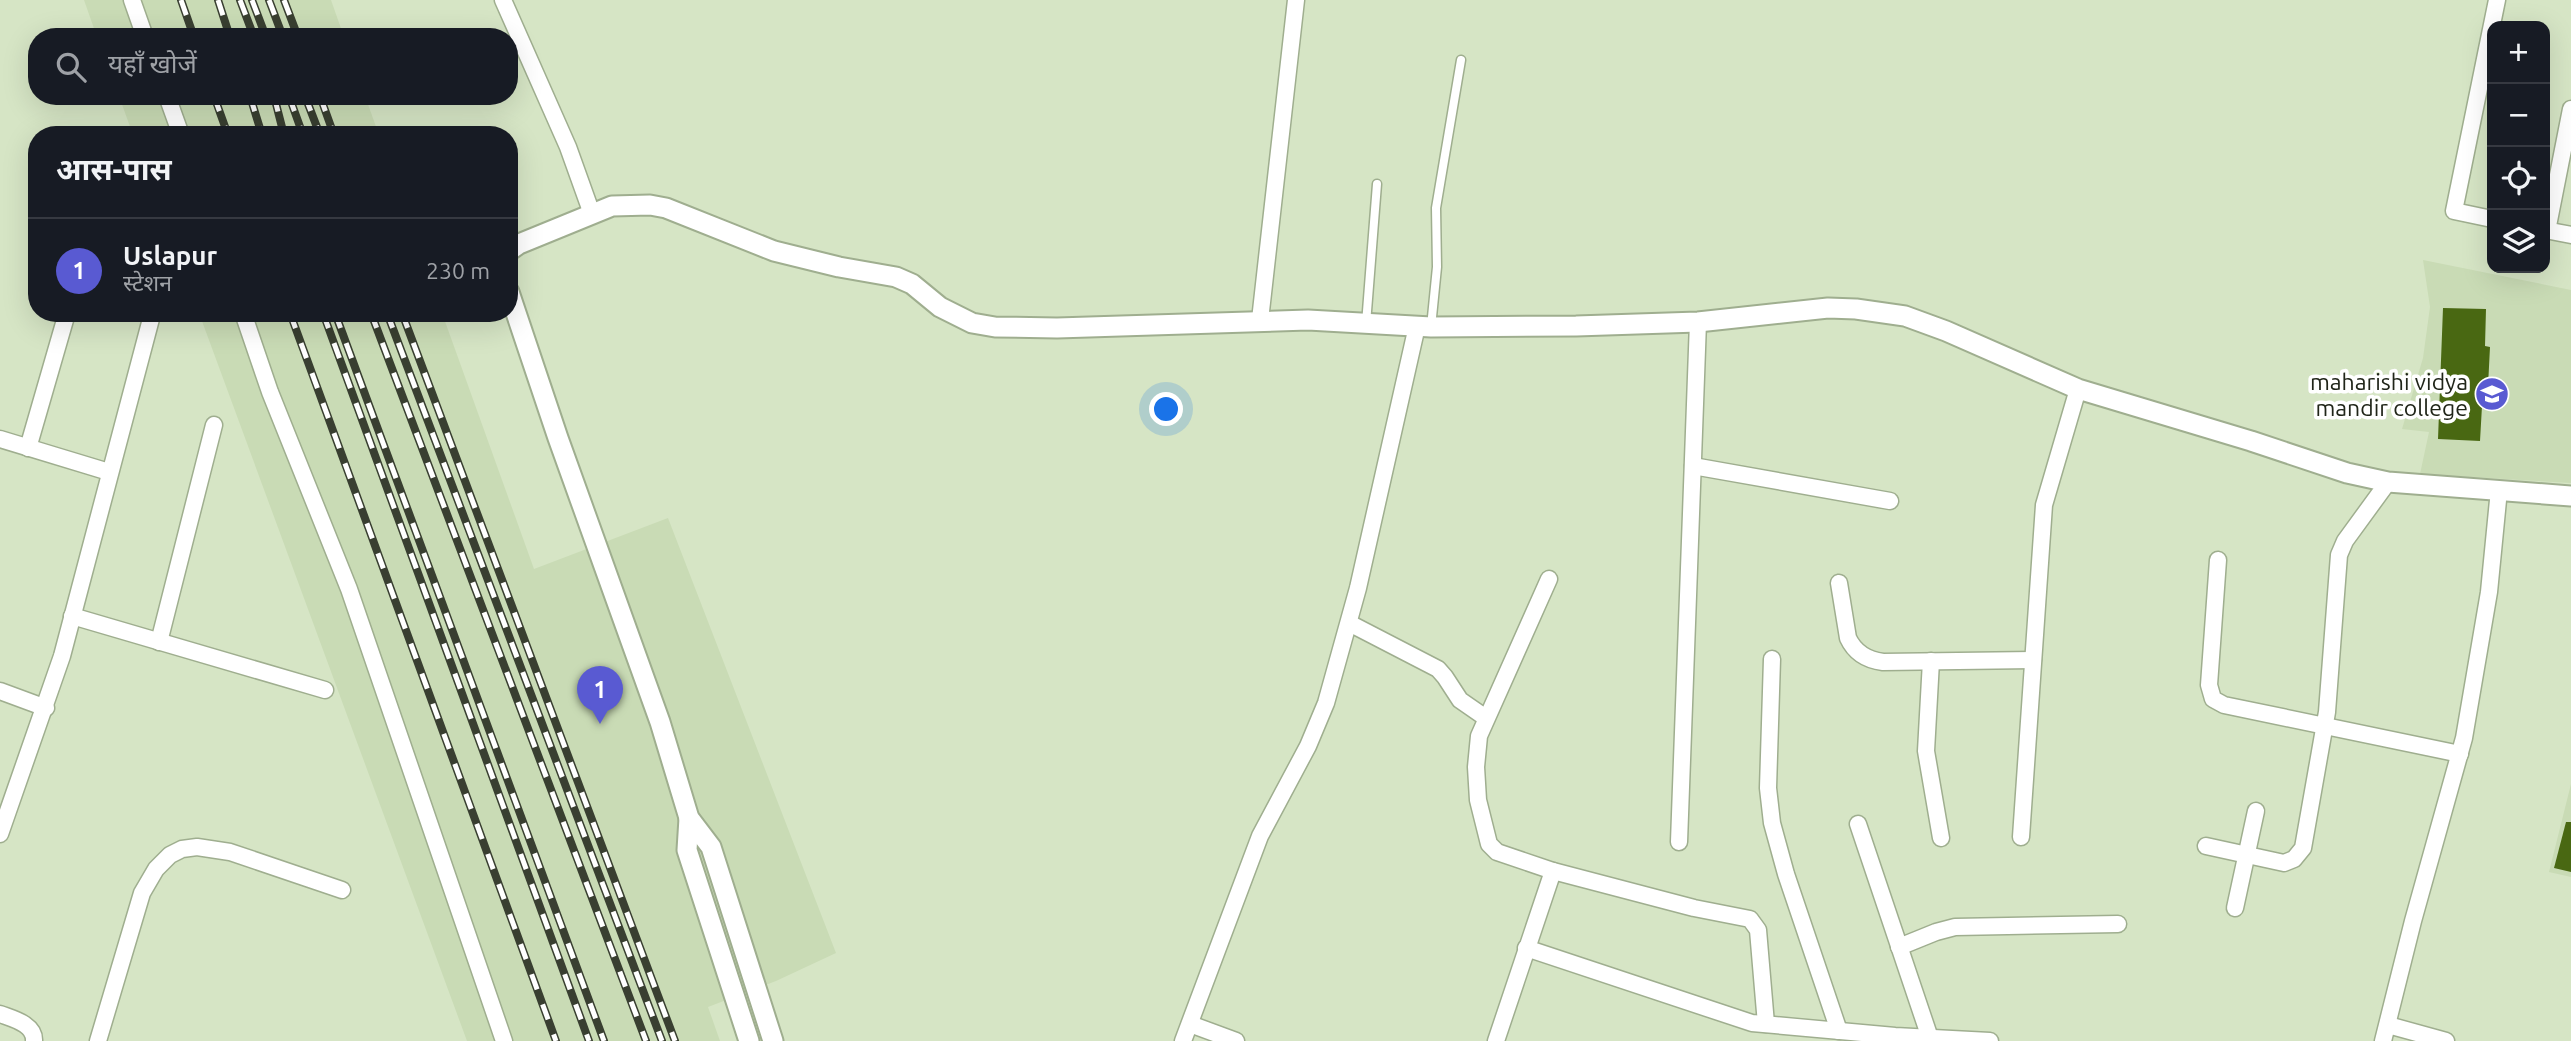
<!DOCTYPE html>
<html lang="hi">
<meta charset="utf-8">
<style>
:root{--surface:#171b24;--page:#242831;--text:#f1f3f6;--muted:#9ea1a6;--line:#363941;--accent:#595ad2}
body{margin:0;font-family:Ubuntu,"Noto Sans Devanagari",sans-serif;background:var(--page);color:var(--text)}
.controls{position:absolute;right:21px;top:21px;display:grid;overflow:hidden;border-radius:14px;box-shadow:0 7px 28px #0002}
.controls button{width:63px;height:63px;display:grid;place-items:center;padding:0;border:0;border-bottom:2px solid var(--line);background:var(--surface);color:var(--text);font:35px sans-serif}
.you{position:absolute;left:1167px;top:410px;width:24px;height:24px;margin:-18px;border:5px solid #fff;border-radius:50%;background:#1a73e8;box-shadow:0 0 0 10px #1a73e833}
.badge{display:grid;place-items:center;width:46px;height:46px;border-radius:50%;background:var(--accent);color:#fff;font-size:23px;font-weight:700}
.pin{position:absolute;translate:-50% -58px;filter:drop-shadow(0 2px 4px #0008)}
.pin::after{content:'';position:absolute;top:37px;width:24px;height:21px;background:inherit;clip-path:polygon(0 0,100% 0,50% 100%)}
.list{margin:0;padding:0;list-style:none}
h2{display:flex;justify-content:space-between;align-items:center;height:91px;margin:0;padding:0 28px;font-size:30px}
h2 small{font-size:23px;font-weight:400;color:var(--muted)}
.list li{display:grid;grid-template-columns:46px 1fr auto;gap:21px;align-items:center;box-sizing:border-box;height:105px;padding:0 28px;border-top:2px solid var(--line)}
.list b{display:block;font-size:26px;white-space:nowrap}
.list p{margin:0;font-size:23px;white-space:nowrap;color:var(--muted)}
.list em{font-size:23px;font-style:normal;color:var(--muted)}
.icon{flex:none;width:38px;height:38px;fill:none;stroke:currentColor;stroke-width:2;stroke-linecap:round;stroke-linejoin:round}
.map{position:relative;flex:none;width:2571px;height:1041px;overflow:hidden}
.search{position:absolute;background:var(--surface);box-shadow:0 7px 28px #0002;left:28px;top:28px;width:490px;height:77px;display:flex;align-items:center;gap:18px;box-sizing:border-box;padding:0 24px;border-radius:28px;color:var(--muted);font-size:26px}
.panel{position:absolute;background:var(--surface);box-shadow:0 7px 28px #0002;left:28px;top:126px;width:490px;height:196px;border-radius:28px}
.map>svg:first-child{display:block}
.built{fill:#c9dbb5}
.building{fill:#496812}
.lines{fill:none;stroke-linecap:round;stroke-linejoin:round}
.service-casing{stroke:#9fae8f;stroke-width:11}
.minor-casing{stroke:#9fae8f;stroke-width:19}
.tertiary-casing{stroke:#9fae8f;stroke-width:23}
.service{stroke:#fff;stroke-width:8}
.minor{stroke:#fff;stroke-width:16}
.tertiary{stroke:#fff;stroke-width:19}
.rail-casing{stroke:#393f31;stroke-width:8}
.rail{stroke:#fff;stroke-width:5;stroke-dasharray:16;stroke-linecap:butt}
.labels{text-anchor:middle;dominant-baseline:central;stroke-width:7;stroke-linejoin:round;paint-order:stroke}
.poi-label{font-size:23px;fill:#202519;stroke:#fff;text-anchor:end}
</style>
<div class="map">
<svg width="2571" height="1041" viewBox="0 0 2571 1041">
<rect width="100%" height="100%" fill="#d6e5c5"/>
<g class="built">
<polygon points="84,0 331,0 344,37 97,37"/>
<polygon points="119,96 365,96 379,135 133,135"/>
<polygon points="2423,260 2571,290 2571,483 2420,474 2429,432 2402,429 2423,358 2430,307"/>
<polygon points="199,313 442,313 534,569 668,518 836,953 776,981 708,1007 720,1041 467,1041"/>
<polygon points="2571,784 2571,877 2549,872"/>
</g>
<g class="building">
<polygon points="2443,308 2486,309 2485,346 2490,347 2487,406 2482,406 2480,441 2438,439"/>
<polygon points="2566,822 2571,822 2571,872 2554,868"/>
</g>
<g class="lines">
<g class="service-casing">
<g id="service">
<polyline points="1366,324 1377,184"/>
<polyline points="1431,327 1437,267 1436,208 1461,60"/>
</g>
</g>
<g class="minor-casing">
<g id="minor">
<polyline points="132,0 145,37"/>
<polyline points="503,0 568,147 592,214"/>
<polyline points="167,96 181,135"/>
<polyline points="2492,219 2454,211 2497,0"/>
<polyline points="2545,230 2571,235"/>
<polyline points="2547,231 2571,109"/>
<polyline points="243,313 270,392 349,589 504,1041"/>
<polyline points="1260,320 1296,0"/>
<polyline points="0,439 109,472"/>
<polyline points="28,448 67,313"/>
<polyline points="1693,466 1890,501"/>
<polyline points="2218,560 2209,685 2213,699 2224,705 2460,754"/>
<polyline points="1549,579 1479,736 1476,767 1478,800 1489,844 1497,852 1553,871 1694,908 1750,919 1758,930 1766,1024"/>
<path d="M1839 583 1848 638C1855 653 1867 660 1883 662L2033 660"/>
<polyline points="72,616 325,690"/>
<polyline points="1349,623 1438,669 1445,677 1460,700 1486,718"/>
<polyline points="159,642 214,425"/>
<polyline points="1772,659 1768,788 1772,823 1786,874 1839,1031"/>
<polyline points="1931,661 1926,751 1941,838"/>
<polyline points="0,691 46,708"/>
<polyline points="1858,824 1930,1038"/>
<polyline points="0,834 62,656 152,315"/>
<polyline points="2021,837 2044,505 2078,389"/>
<polyline points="1679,842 1698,322"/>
<polyline points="2206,846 2284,863 2294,859 2303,848 2327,712 2339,555 2345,541 2388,482"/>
<polyline points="2235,908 2256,811"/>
<polyline points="1899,947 1936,932 1955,927 2118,924"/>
<polyline points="1526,948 1752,1023 1895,1036 1990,1041"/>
<path d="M0 1014C13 1019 35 1024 34 1041"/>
<polyline points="1190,1024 1236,1041"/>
<polyline points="2388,1025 2446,1041"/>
<polyline points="98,1041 142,893 156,869 170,855 182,849 197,847 230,852 342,890"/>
<polyline points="1183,1041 1260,836 1308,746 1326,703 1358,588 1417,326"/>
<polyline points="1496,1041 1553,871"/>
<polyline points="2383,1041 2413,921 2464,738 2489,592 2499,490"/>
</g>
</g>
<g class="tertiary-casing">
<g id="tertiary">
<polyline points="509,251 519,244 612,206 650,205 666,208 774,251 839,267 896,277 912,284 940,307 972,323 995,327 1057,328 1308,320 1431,327 1576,326 1698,322 1828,308 1856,309 1905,316 1946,331 2078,389 2251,441 2347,473 2388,482 2571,496"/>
<polyline points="509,292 558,438 660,722 689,818 711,847 773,1041"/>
<polyline points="689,818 687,850 749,1041"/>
</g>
</g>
<use href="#service" class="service"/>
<use href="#minor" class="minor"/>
<use href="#tertiary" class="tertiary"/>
<g class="rail-casing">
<g id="rail">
<polyline points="181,0 194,37"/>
<polyline points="218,0 230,37"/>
<polyline points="240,0 254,37"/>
<polyline points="252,0 266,37"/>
<polyline points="269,0 283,37"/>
<polyline points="284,0 298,37"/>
<polyline points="214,96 228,135"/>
<polyline points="250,96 262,135"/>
<polyline points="274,96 284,135"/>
<polyline points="289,96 303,135"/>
<polyline points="305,96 320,135"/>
<polyline points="320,96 334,135"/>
<polyline points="290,313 556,1041"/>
<polyline points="323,313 589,1041"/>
<polyline points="335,313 604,1041"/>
<polyline points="371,313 646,1041"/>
<polyline points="387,313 662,1041"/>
<polyline points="402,313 675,1041"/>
</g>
</g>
<use href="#rail" class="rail"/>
</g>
<defs>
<g id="university-disc" transform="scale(1.75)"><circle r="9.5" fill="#595ad2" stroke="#fff"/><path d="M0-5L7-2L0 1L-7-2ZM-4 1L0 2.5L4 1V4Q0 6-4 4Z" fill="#fff"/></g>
</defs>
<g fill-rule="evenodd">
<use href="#university-disc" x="2492" y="394"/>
</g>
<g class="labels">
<g class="poi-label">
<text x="2468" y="381">maharishi vidya<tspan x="2468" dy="26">mandir college</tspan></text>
</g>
</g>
</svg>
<div class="controls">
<button>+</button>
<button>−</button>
<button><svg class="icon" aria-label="locate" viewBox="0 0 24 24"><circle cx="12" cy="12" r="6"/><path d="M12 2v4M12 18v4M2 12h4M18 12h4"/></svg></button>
<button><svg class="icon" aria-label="layers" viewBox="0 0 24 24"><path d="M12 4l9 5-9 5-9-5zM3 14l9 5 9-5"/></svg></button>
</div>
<div class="you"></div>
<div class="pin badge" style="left:600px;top:724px">1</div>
<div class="search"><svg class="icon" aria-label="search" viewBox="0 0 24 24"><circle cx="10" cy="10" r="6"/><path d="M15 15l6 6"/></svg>यहाँ खोजें</div>
<section class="panel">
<h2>आस-पास<small></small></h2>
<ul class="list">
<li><span class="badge">1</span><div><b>Uslapur</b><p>स्टेशन</p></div><em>230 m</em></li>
</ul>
</section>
</div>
